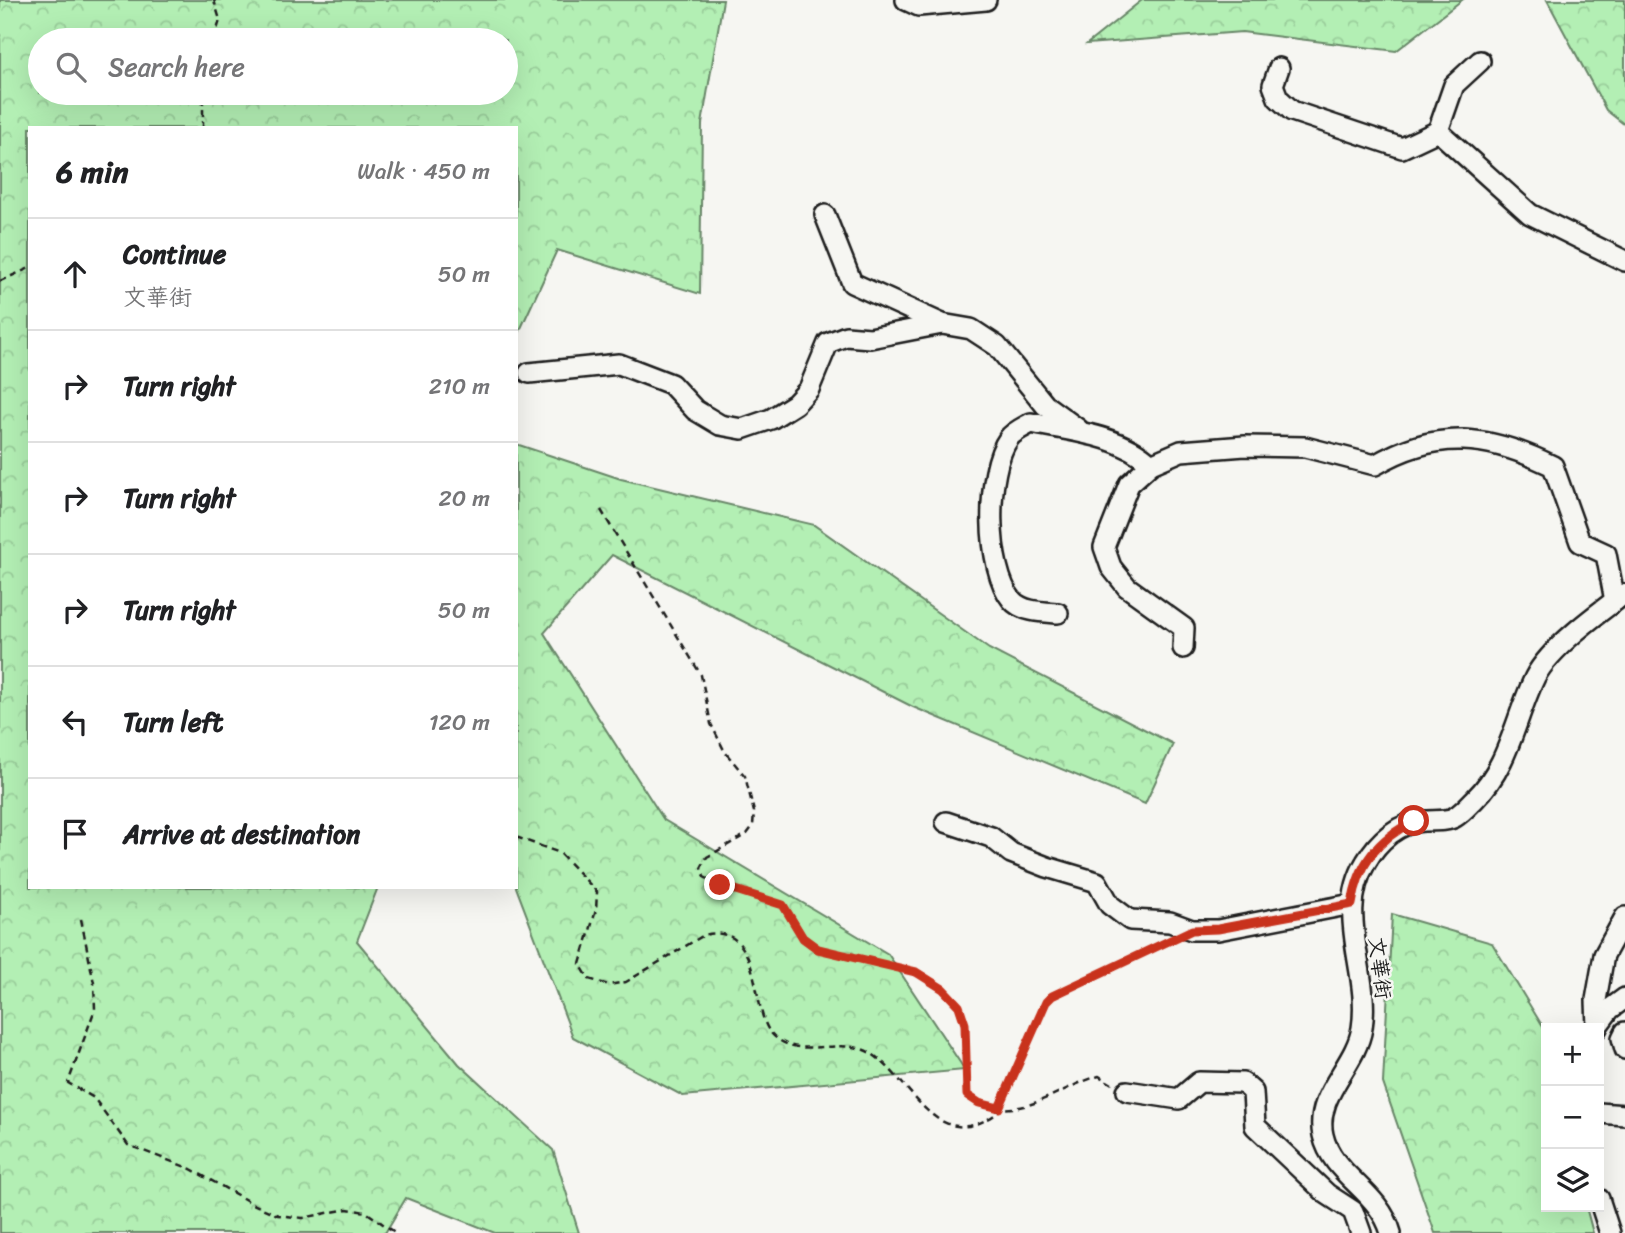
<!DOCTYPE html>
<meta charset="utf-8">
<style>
:root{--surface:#fff;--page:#f6f6f6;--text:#202124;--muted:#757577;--line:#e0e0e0}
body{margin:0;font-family:Sriracha,"LXGW WenKai TC",sans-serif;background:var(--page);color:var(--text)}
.controls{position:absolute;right:21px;bottom:21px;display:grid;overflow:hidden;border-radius:0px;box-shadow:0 7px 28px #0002}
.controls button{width:63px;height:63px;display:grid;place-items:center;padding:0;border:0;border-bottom:2px solid var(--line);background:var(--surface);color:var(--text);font:35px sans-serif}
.stop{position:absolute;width:21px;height:21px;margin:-16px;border:5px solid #c8321e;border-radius:50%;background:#fff}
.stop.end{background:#c8321e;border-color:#fff;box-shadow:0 2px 7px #0008}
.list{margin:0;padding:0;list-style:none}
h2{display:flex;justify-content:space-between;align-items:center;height:91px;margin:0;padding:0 28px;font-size:30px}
h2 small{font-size:23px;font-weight:400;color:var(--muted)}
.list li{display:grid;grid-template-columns:46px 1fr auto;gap:21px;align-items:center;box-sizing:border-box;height:112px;padding:0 28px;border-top:2px solid var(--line)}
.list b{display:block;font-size:26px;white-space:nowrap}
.list p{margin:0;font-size:23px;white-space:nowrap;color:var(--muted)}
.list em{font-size:23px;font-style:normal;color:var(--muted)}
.icon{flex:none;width:38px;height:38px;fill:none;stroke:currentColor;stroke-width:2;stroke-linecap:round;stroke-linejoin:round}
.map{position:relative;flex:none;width:1625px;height:1233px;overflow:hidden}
.search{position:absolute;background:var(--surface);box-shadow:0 7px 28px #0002;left:28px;top:28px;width:490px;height:77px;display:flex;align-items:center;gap:18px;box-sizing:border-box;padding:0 24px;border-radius:38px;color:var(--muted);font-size:26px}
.panel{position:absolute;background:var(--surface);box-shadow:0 7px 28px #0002;left:28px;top:126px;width:490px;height:763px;border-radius:0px}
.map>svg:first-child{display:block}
.forest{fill:url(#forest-crowns);stroke:#688668;stroke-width:2;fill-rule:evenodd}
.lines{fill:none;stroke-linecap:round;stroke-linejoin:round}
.minor-casing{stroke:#1c1c1c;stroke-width:24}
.path{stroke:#1c1c1c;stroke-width:2.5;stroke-dasharray:7 5;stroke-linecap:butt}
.minor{stroke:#f6f6f2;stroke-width:19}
.route{stroke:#c8321e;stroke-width:9}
.labels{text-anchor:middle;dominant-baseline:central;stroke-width:5;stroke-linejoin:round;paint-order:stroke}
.street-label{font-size:21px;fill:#1c1c1c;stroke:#f6f6f2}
</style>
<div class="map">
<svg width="1625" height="1233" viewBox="0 0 1625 1233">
<defs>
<pattern id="forest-crowns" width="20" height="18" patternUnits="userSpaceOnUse" patternTransform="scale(1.75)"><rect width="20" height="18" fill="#b3efb4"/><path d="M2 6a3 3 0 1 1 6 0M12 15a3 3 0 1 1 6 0" fill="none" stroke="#99cc9a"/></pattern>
</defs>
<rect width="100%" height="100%" fill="#f6f6f2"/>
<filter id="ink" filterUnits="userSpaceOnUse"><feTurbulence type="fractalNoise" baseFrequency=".0143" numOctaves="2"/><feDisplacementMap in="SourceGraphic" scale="14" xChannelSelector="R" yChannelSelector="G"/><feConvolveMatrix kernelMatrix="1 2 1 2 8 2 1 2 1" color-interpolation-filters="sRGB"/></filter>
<g filter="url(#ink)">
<g class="forest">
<path d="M0 0H723L702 124 700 294 557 250 516 339V128H30V887H378L357 941 459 1064 553 1150 579 1233H495L406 1198 385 1233H0ZM40 40H506V93H40Z"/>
<polygon points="1142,0 1462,0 1396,51 1242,32 1087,44"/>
<polygon points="1547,0 1625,0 1625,125 1606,110"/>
<polygon points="516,444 621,479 814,525 989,649 1173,744 1145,804 913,707 612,555 544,633 664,820 888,954 965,1070 683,1096 573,1037 516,887"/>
<polygon points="1392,914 1492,943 1546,1032 1546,1207 1586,1207 1593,1233 1435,1233 1383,1083"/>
</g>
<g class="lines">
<g class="minor-casing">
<g id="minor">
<polyline points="906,0 919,6 986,0"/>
<polyline points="1480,61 1454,85 1438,131 1530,214 1625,261"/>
<polyline points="1279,68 1273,85 1278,98 1292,111 1402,148 1438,131"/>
<polyline points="825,215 852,283 942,324 971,329 997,346 1045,405 1078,429"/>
<polyline points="529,373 619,364 671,384 695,410 720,425 742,429 771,419 795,404 809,389 828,343 846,336 870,338 942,324"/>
<path d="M1058 613C1043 612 1022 612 1012 600 986 569 985 471 1009 438 1013 432 1024 427 1031 423 1071 431 1121 435 1151 464"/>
<path d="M1183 648 1184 628 1127 587 1111 567 1104 547 1129 484 1151 464 1181 451 1245 446 1305 447 1375 465C1437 428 1489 435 1553 466L1580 542 1606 554 1615 601"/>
<polyline points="946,822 991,837 1011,853 1047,867 1097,882 1110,905 1130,920 1170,922 1192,930 1218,930 1352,904"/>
<polyline points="1598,1025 1610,1009 1625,998"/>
<polyline points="1597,1028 1596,1000 1604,955 1625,917"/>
<polyline points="1625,1032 1622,1038 1625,1049"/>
<polyline points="1127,1091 1179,1099 1199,1082 1243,1083 1253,1092 1255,1126 1327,1194 1353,1211 1361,1233"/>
<polyline points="1599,1113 1625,1115"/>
<polyline points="1599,1199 1610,1233"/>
<path d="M1391 1233C1379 1190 1332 1176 1323 1135 1314 1095 1356 1066 1362 1028 1371 972 1334 915 1366 862 1378 841 1399 822 1424 821 1434 820 1447 822 1455 817 1462 813 1469 805 1475 799 1509 766 1515 718 1535 677 1550 648 1598 613 1624 594"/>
</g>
</g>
<g class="path">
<polyline points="214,40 220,20 214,0"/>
<polyline points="203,128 203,93"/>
<polyline points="0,281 30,268"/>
<path d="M601 510 701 675 711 724 725 752 745 776 754 812 753 826 747 834 707 857 701 868 704 877 720 885 783 905 803 938 818 949 917 972 943 989 959 1006 965 1024 967 1095C1015 1129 1053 1089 1099 1076L1112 1084"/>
<path d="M516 837 560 853 597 892 596 910 580 964 589 979 609 985 626 982 704 935C764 921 750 1010 771 1033 797 1063 842 1034 872 1054 913 1081 935 1156 996 1114L1046 1002 1052 996 1170 940"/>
<polyline points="81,919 94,983 95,1009 68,1083 94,1098 128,1145 191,1169 253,1204 278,1215 303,1218 347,1209 366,1212 396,1233"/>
</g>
<use href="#minor" class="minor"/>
</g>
</g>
<g class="lines" filter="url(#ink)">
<path class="route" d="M720 885 783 905 803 938 818 949 916 972 943 989 959 1006 965 1024 967 1095 979 1103 999 1108 1046 1002 1052 996 1192 930 1218 929 1352 904C1358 864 1378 839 1414 821"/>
</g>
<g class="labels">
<g class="street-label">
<text transform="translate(1380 968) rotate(83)">文華街</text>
</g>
</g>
</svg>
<div class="controls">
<button>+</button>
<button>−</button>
<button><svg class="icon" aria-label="layers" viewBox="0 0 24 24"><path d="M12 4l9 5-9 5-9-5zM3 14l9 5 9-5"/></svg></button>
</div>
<div class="stop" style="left:1414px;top:821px"></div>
<div class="stop end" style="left:720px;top:885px"></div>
<div class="search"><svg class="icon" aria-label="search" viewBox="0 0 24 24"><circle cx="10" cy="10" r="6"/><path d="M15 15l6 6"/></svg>Search here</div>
<section class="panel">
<h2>6 min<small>Walk · 450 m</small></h2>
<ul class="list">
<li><svg class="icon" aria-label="ahead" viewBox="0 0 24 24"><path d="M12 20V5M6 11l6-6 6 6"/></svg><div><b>Continue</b><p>文華街</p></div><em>50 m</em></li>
<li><svg class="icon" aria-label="right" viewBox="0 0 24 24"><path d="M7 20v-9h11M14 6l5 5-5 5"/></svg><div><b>Turn right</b></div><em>210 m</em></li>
<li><svg class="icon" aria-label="right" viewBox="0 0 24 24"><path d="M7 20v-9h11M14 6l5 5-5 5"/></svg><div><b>Turn right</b></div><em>20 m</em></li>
<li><svg class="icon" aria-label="right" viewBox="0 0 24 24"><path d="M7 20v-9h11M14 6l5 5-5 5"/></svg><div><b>Turn right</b></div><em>50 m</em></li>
<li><svg class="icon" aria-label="left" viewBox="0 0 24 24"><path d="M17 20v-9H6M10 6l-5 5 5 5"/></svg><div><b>Turn left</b></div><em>120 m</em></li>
<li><svg class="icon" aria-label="arrive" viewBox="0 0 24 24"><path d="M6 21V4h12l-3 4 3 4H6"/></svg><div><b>Arrive at destination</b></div></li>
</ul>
</section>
</div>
